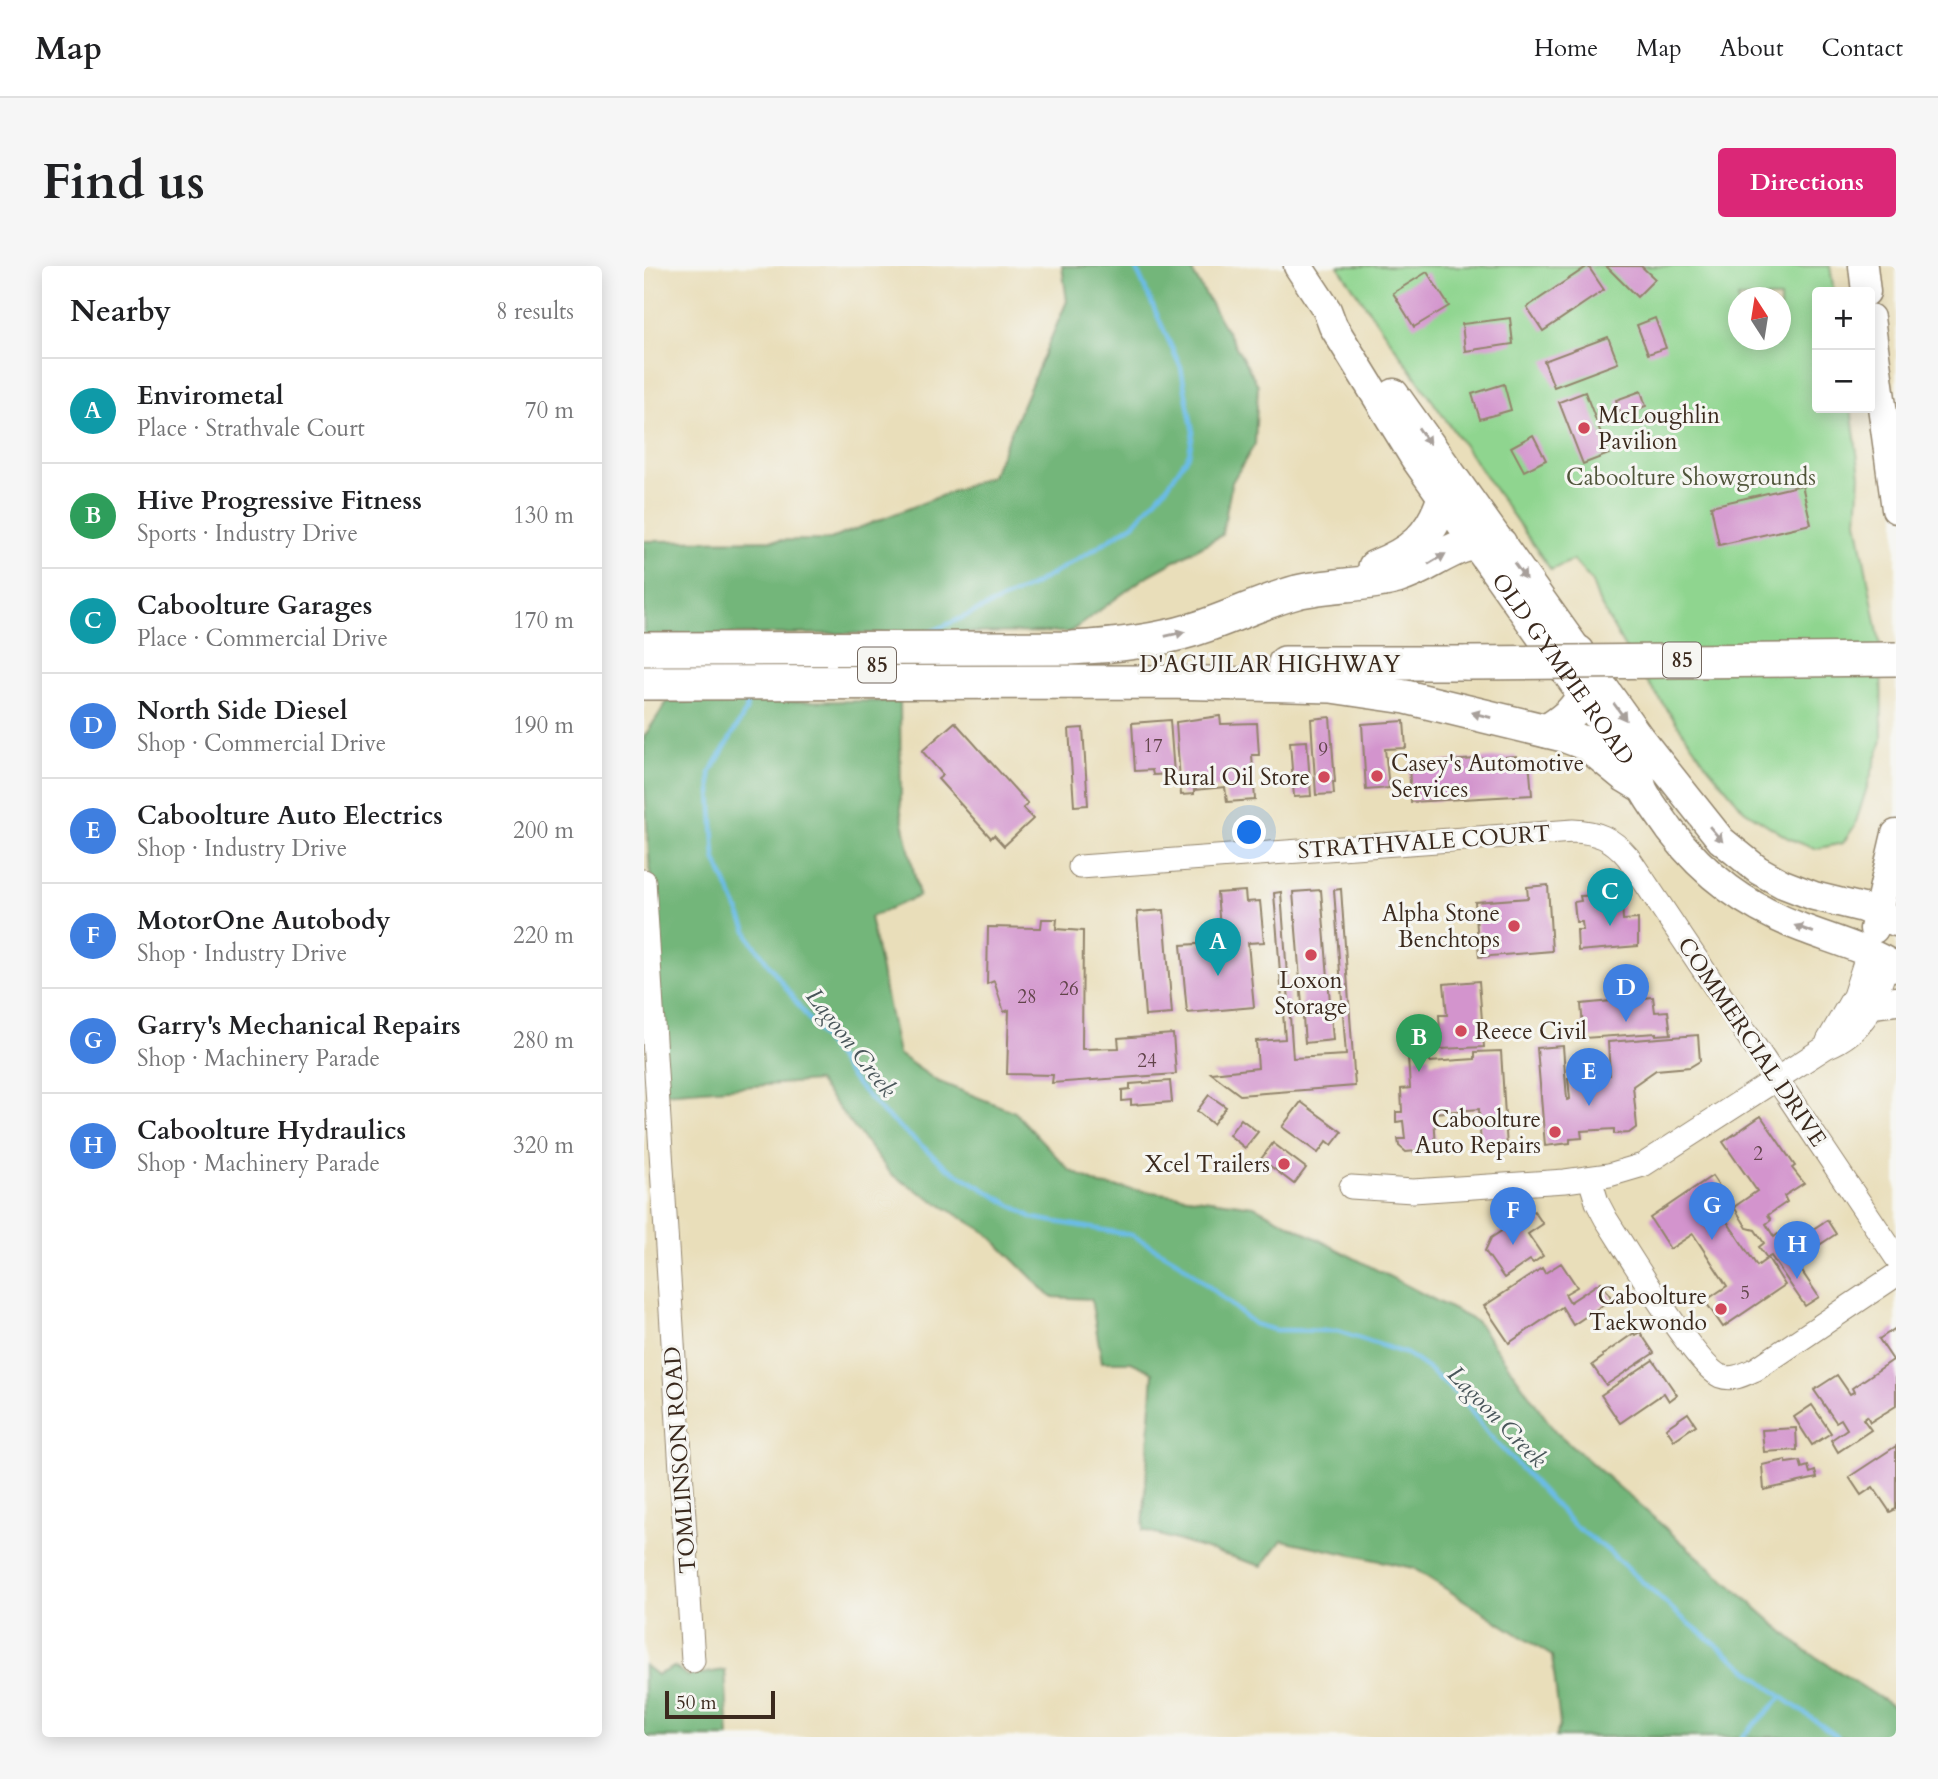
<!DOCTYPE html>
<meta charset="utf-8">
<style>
:root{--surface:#fff;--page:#f6f6f6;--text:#202124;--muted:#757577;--line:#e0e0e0;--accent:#db2777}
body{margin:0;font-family:Cardo,serif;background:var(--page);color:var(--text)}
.controls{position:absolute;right:21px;top:21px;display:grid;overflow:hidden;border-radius:7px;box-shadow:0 4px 18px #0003}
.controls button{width:63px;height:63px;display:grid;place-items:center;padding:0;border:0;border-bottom:2px solid var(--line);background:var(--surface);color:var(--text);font:35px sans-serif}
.compass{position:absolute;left:1084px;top:21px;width:63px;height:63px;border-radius:50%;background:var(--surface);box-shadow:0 4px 18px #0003;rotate:348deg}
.scale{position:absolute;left:21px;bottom:18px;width:110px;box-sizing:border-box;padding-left:7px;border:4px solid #3b2a1e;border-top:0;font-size:19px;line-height:24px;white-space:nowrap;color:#3b2a1e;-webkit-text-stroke:5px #f6f6f2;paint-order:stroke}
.you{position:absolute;left:606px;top:567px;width:24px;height:24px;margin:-18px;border:5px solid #fff;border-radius:50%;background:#1a73e8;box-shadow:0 0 0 10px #1a73e833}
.badge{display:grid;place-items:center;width:46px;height:46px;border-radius:50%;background:var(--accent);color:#fff;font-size:23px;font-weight:700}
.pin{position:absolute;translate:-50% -58px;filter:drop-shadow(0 2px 4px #0008)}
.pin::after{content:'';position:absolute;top:37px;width:24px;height:21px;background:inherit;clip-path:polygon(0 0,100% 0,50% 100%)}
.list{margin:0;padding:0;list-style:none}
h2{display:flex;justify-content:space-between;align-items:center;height:91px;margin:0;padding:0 28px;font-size:30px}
h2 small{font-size:23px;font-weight:400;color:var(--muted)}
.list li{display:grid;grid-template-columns:46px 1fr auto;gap:21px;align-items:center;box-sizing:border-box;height:105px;padding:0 28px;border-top:2px solid var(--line)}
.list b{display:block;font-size:26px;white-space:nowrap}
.list p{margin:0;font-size:23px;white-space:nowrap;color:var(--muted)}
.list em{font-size:23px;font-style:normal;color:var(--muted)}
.map{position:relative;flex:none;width:1252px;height:1471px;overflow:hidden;border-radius:7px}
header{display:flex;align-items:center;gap:42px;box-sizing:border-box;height:98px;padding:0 35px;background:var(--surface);border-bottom:2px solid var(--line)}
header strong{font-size:33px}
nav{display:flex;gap:38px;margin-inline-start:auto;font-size:24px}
.intro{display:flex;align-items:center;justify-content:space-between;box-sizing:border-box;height:168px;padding:0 42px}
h1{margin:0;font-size:49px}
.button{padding:18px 32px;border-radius:7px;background:var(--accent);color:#fff;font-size:24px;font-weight:700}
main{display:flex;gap:42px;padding:0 42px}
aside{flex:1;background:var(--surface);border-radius:7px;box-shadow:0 4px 18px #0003}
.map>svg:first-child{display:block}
.green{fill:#8fd58f;stroke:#658056;stroke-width:2;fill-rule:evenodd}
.forest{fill:#73b67a;stroke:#57704c;stroke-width:2}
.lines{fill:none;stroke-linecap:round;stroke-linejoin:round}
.stream{stroke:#6bbce7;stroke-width:4.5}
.building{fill:#d394cd}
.minor-casing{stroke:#92846c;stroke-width:25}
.major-casing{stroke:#92846c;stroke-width:31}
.highway-casing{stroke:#92846c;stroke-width:36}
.minor{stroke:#fff;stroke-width:23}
.major{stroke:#fff;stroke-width:28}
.highway{stroke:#fff;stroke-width:33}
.highway-bridge-casing{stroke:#92846c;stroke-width:36;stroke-linecap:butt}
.highway-bridge{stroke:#fff;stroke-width:33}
.oneway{fill:#a79f9a}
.poi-dot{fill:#d1495b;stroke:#f6f6f2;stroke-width:2.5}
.labels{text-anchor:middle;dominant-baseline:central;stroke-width:6;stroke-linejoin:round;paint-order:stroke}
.number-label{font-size:19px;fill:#61444a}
.shield{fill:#f6f6f2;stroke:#73675e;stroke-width:2}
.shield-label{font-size:21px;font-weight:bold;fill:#3b2a1e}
.poi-label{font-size:23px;fill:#3b2a1e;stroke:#f6f6f2;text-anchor:end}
.park-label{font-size:23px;fill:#50553a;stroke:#f6f6f2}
.street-label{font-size:23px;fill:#3b2a1e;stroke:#f6f6f2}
.water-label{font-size:24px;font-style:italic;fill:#49565a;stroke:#f6f6f2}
</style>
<header>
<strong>Map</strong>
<nav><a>Home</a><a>Map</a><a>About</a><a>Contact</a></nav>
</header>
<div class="intro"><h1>Find us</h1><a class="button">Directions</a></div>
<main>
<aside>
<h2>Nearby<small>8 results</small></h2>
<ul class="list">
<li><span class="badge" style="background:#0f9aa8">A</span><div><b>Envirometal</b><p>Place · Strathvale Court</p></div><em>70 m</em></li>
<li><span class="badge" style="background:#2e9e5b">B</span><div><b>Hive Progressive Fitness</b><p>Sports · Industry Drive</p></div><em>130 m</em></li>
<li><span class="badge" style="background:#0f9aa8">C</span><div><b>Caboolture Garages</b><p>Place · Commercial Drive</p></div><em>170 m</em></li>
<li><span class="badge" style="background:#3f7fe0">D</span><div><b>North Side Diesel</b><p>Shop · Commercial Drive</p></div><em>190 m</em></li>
<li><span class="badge" style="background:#3f7fe0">E</span><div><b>Caboolture Auto Electrics</b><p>Shop · Industry Drive</p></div><em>200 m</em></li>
<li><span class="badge" style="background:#3f7fe0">F</span><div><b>MotorOne Autobody</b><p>Shop · Industry Drive</p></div><em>220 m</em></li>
<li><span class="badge" style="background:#3f7fe0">G</span><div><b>Garry's Mechanical Repairs</b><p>Shop · Machinery Parade</p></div><em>280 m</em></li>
<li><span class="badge" style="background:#3f7fe0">H</span><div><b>Caboolture Hydraulics</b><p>Shop · Machinery Parade</p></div><em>320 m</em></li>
</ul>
</aside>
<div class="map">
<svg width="1252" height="1471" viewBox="0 0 1252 1471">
<rect width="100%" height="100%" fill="#f6f6f2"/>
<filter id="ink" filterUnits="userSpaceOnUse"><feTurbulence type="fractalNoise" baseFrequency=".0143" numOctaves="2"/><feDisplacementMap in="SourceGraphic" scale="14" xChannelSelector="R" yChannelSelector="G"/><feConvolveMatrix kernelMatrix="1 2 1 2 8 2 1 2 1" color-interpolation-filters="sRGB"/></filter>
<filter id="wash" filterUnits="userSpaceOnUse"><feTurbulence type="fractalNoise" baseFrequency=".00686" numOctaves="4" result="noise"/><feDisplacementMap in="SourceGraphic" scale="28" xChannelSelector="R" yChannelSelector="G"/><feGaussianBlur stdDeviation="1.57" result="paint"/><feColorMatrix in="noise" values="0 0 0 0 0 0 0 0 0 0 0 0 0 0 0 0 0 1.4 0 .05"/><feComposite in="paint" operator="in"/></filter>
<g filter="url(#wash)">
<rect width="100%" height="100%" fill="#e9deba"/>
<path class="green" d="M694 0H1186L1190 26H1173V142H1207L1216 209 1213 255 1237 383 1238 474 1211 559 1199 577 1171 583 1144 572 1100 544 1061 497 986 391 955 336 947 314 929 294 907 304ZM1094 32H1136V74H1094Z"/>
<g class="forest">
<polygon points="418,0 545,0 614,119 611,178 588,216 578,269 500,312 426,366 0,369 0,275 184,274 348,210 423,35"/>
<polygon points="256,435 257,546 275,630 226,651 254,788 293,815 371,846 425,904 456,919 610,940 833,1056 911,1165 1158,1382 1252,1442 1252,1471 911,1471 916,1459 908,1390 769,1302 638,1274 618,1300 499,1264 509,1106 487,1096 458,1096 447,1033 407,1031 343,967 248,909 173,815 20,827 0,510 0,471 23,436"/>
<polygon points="0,1399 13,1409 30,1401 44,1410 81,1404 85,1471 0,1471"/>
</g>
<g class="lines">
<g class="stream">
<polyline points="282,368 384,322 446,286 491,257 525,218 545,188 549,166 537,102 491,0"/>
<polyline points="104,429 102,445 66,507 71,592 107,674 209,814 240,848 304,902 389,952 488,969 535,996 610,1058 631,1064 694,1065 763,1088 783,1102 817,1132 845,1169 932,1261 962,1283 1036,1350 1138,1431 1194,1471"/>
<polyline points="1098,1471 1138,1431"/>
</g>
</g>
<g id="blocks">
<g class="building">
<polygon points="944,0 960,24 899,65 883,41"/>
<polygon points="962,0 997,0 1011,13 993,31"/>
<polygon points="783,6 805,40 770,61 749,27"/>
<polygon points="866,52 869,78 821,85 818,58"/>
<polygon points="1011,52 1022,82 1004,88 993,59"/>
<polygon points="964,71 974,97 910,121 900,95"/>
<polygon points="860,118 867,144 836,153 828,128"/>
<polygon points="997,125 1002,140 977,149 972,134"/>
<polygon points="941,126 965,188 939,198 915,136"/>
<polygon points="889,169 902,194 880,205 867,181"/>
<polygon points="1158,219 1167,258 1075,279 1067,240"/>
<polygon points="576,450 577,458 613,457 615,489 608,489 611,534 583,536 581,521 550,524 550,528 537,529 532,456"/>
<polygon points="686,451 691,516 689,516 690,528 672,529 667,453"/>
<polygon points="526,454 530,508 509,509 508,504 491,505 488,457"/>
<polygon points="760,455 762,482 741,483 745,522 722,524 718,458"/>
<polygon points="311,456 384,538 379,542 389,553 360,580 350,569 347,572 294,513 299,509 278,485"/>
<polygon points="439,462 444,539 430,540 425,463"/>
<polygon points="663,475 667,530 650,531 646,476"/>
<polygon points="872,490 872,496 885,495 888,529 767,536 765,498"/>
<polygon points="904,619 908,685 835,691 831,636 884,632 883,621"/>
<polygon points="697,623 711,820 596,829 567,807 614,802 612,775 641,773 630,627 637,626 649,792 702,789 690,624"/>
<polygon points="677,624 689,774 661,777 649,626"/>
<polygon points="601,625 602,636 616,635 620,676 604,677 610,741 543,747 537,679 584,676 582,661 576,662 573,627"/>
<polygon points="957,629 957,636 978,634 979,654 994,653 994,680 934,685 933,664 939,664 938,656 932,656 930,636 937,635 936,630"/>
<polygon points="520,644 528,748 501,750 493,646"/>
<polygon points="398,653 413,653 412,663 439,665 438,783 475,782 474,772 529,768 532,808 408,817 409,809 363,808 365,744 360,746 350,715 343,718 344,661 397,662"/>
<polygon points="835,715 840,781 797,783 795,749 803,749 800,718"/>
<polygon points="1009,731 1011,746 1024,745 1027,768 1012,769 1012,767 940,772 937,738"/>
<polygon points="1054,769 1056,795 1046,801 1012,804 989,820 993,861 985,867 970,868 970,863 937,865 938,872 926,873 926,877 901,880 893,782 919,780 923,834 926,833 924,812 966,809 964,776"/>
<polygon points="857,785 863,882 837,884 835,843 790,847 792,883 762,886 755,880 754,873 761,873 759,855 752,856 752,846 758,846 757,823 766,822 764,791 786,790 786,796 831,793 831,786"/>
<polygon points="526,815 528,836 487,839 487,834 478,835 478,824 486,823 486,818"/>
<polygon points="565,829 582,841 569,858 553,845"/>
<polygon points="657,836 698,866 688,879 683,875 674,887 638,861"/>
<polygon points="1117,850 1151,900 1148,902 1160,917 1140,930 1143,936 1124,949 1127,954 1122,958 1130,971 1134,968 1143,980 1183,954 1192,968 1151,995 1175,1031 1161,1040 1127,990 1123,992 1115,981 1120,977 1111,964 1103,962 1090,941 1113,925 1079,876"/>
<polygon points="597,853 614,866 601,882 585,869"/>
<polygon points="629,877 662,902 650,918 617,893"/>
<polygon points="1068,910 1089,941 1078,948 1113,1000 1124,992 1141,1019 1079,1061 1061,1035 1083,1020 1049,968 1026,983 1006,952"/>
<polygon points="890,945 899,958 884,968 899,990 889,997 886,994 860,1012 841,985 847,972 862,962 858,956 870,949 875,954"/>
<polygon points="917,997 933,1021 921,1028 926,1036 957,1016 968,1033 929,1059 918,1041 865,1077 840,1040 898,1002 901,1007"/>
<polygon points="1252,1062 1252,1140 1226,1156 1223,1150 1219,1153 1227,1164 1194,1186 1187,1174 1203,1163 1197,1153 1192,1156 1170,1124 1193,1109 1206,1128 1210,1126 1208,1122 1249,1094 1235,1073"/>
<polygon points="996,1066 1010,1087 962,1119 948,1099 959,1091 958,1089 960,1088 990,1067 991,1069"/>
<polygon points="1009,1094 1033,1129 1025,1135 1020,1127 976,1157 957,1129"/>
<polygon points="1168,1139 1187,1167 1168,1179 1150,1151"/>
<polygon points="1044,1147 1052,1159 1030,1174 1022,1162"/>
<polygon points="1152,1162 1153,1184 1120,1186 1118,1164"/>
<polygon points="1252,1180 1252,1243 1246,1246 1229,1221 1217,1229 1205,1211"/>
<polygon points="1142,1194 1142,1197 1156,1195 1158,1202 1164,1200 1166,1207 1171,1205 1173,1212 1120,1224 1118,1199"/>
</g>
</g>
</g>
<g filter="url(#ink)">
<use href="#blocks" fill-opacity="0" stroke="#92846c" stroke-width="2"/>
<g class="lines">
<g class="minor-casing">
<g id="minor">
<path d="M436 601 929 565C953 566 968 572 984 591L1252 991"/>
<polyline points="0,615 49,1395"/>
<polyline points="1184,775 1210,730 1224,687"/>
<path d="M946 913 953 936 962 953C981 982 1051 1099 1076 1110 1089 1115 1101 1108 1112 1103L1252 1009"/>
<path d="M707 921 769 925 921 915 965 909 999 899 1182 781C1222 765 1233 734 1243 695"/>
</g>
</g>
<g class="major-casing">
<g id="major">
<path id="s1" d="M654 0 683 44 689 60 771 193 991 504C997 526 1013 545 1026 564 1061 610 1103 641 1158 662 1189 674 1223 683 1252 701"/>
<polyline points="1219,0 1222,26"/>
<polyline points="1226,52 1252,243"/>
<polyline points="750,127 996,472 1077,574 1114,604 1139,618 1170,630 1219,642 1252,656"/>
<polyline points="1230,663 1252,568"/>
<polyline points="1229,738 1252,735"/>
</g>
</g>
<g class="highway-casing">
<g id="highway">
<path d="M731 301C767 287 787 271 799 234"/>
<path d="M0 383 427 382C468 380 509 376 548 364 584 353 617 336 653 326 686 318 721 320 753 311 793 299 812 270 856 278"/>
<polyline points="641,397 824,397"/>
<polyline points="0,417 523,416 687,420 762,431 919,469 943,478 982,510 995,518"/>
<path d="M903 465C942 440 942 431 934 386"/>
</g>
</g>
<use href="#minor" class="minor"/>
<use href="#major" class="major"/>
<use href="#highway" class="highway"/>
<g class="highway-bridge-casing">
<polyline id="highway-bridge" points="824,397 1252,393"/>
</g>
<use href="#highway-bridge" class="highway-bridge"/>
</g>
<defs><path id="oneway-solid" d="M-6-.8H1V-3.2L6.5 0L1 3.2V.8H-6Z" transform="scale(1.75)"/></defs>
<g class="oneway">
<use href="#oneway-solid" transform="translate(780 170) rotate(55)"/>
<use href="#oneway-solid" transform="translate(793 293) rotate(-31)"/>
<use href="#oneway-solid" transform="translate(876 305) rotate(54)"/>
<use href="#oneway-solid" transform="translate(531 368) rotate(-13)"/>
<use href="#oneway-solid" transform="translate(976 446) rotate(54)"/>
<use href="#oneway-solid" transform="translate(837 449) rotate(-166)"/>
<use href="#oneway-solid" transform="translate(1072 568) rotate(49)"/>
<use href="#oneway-solid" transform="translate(1160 663) rotate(-160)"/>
</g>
</g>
<g class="poi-dot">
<circle cx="940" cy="162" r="7"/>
<circle cx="733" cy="510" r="7"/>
<circle cx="680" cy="511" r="7"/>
<circle cx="870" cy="660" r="7"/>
<circle cx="667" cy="689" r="7"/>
<circle cx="817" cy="765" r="7"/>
<circle cx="911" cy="866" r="7"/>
<circle cx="640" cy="898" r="7"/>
<circle cx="1077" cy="1043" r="7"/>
</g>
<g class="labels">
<g class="number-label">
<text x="509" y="480">17</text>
<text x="679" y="484">9</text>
<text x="425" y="723">26</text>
<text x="383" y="731">28</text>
<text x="503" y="795">24</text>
<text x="1114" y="888">2</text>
<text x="1101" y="1027">5</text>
</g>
<g class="shield">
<rect x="1019" y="376.5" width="38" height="35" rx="5"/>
<rect x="214" y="381.5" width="38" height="35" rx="5"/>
</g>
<g class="shield-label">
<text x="1038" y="394">85</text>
<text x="233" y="399">85</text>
</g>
<g class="poi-label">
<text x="954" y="149" text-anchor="start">McLoughlin<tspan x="954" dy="26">Pavilion</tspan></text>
<text x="747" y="497" text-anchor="start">Casey's Automotive<tspan x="747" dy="26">Services</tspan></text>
<text x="666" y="511">Rural Oil Store</text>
<text x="856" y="647">Alpha Stone<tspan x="856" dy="26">Benchtops</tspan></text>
<text x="667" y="714" text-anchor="middle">Loxon<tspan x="667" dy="26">Storage</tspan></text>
<text x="831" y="765" text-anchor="start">Reece Civil</text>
<text x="897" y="853">Caboolture<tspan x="897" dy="26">Auto Repairs</tspan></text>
<text x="626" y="898">Xcel Trailers</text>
<text x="1063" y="1030">Caboolture<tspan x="1063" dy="26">Taekwondo</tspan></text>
</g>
<g class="park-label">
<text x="1047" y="211">Caboolture Showgrounds</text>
</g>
<g class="street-label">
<text x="626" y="398">D'AGUILAR HIGHWAY</text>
<text stroke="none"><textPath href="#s1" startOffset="483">OLD GYMPIE ROAD</textPath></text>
<text transform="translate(780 576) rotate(-4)">STRATHVALE COURT</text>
<text transform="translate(1108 776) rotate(56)">COMMERCIAL DRIVE</text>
<text transform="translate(36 1194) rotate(-94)">TOMLINSON ROAD</text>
</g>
<g class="water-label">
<text transform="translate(207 777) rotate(52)">Lagoon Creek</text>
<text transform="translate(853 1151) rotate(46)">Lagoon Creek</text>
</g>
</g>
</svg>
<div class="controls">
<button>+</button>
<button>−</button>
</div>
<svg class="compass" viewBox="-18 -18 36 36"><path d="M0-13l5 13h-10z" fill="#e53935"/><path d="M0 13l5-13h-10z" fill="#757577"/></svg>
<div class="scale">50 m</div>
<div class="you"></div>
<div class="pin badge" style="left:574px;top:710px;background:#0f9aa8">A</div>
<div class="pin badge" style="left:775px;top:806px;background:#2e9e5b">B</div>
<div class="pin badge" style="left:966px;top:660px;background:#0f9aa8">C</div>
<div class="pin badge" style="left:982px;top:756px;background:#3f7fe0">D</div>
<div class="pin badge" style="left:945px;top:840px;background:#3f7fe0">E</div>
<div class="pin badge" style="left:869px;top:979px;background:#3f7fe0">F</div>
<div class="pin badge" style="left:1068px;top:974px;background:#3f7fe0">G</div>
<div class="pin badge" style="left:1153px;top:1013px;background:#3f7fe0">H</div>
</div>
</main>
